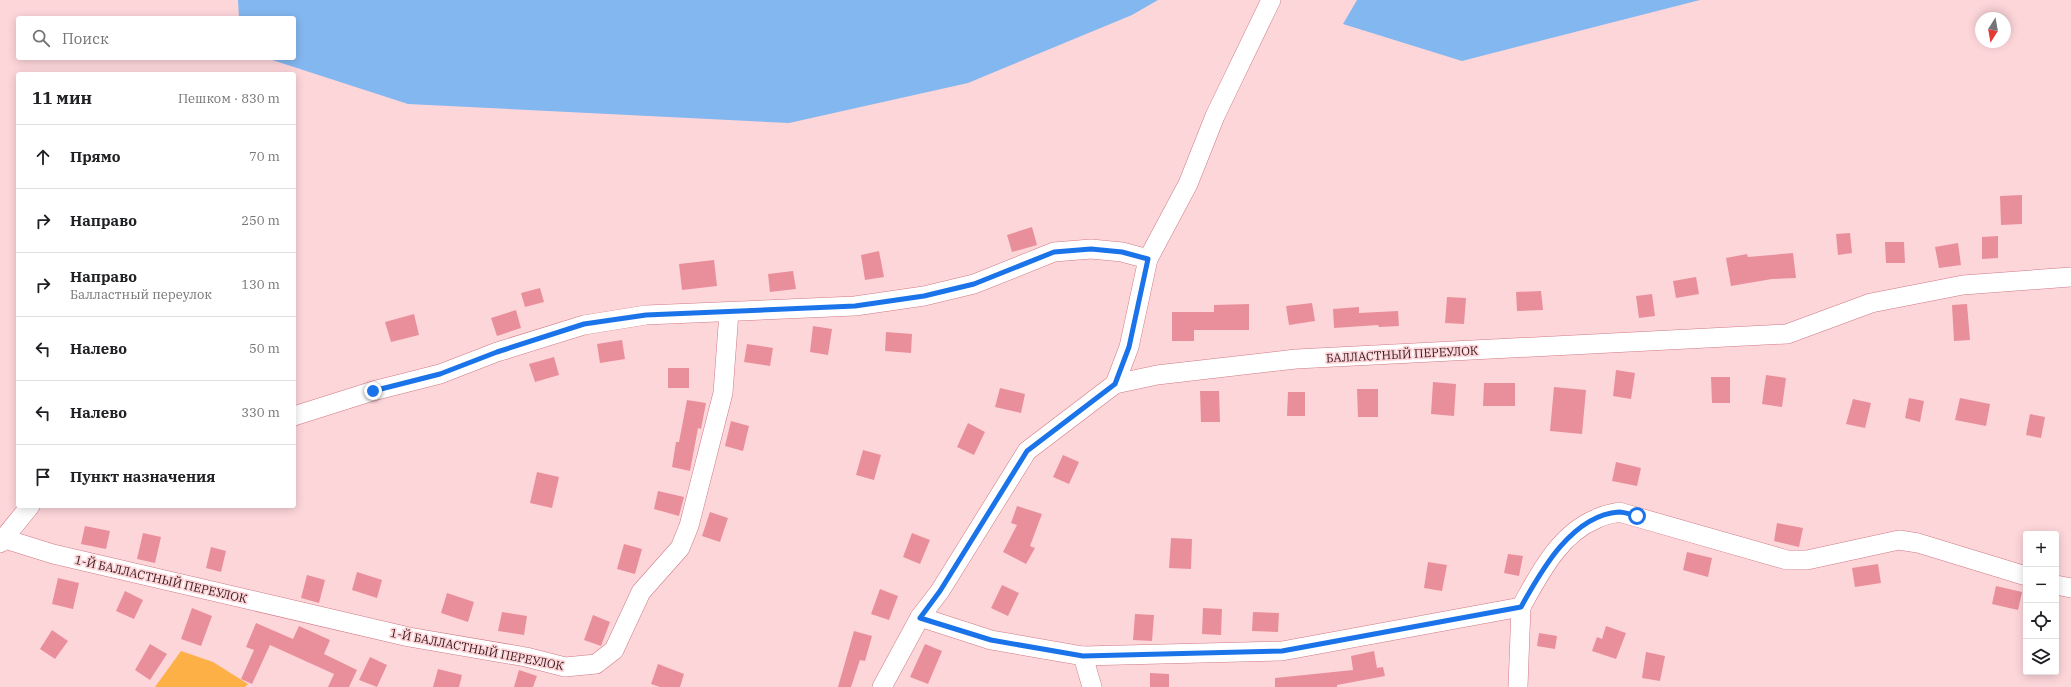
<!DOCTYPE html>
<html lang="ru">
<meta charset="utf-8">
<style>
:root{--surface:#fff;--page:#f2f2f2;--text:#202124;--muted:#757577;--line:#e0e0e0}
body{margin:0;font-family:"IBM Plex Serif",serif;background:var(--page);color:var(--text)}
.controls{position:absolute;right:12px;bottom:12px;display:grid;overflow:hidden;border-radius:4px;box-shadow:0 2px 10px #0003}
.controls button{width:36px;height:36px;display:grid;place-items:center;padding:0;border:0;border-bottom:1px solid var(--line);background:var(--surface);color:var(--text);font:20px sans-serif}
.compass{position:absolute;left:1975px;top:12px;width:36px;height:36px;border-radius:50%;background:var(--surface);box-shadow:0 2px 10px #0003;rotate:191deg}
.stop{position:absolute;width:12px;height:12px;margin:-9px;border:3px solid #1a73e8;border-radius:50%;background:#fff}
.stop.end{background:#1a73e8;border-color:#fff;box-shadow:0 1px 4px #0008}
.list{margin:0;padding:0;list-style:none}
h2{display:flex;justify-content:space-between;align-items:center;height:52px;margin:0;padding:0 16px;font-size:17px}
h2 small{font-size:13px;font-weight:400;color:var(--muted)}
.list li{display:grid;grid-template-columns:26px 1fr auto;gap:12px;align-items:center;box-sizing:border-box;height:64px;padding:0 16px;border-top:1px solid var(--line)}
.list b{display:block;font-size:15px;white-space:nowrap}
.list p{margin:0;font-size:13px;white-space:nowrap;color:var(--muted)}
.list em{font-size:13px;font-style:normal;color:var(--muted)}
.icon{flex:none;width:22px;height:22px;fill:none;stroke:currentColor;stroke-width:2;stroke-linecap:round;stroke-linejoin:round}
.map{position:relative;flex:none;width:2071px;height:687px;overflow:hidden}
.search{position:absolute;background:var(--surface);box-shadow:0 2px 10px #0003;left:16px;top:16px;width:280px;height:44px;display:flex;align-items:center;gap:10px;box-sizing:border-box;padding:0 14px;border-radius:4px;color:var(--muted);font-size:15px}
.panel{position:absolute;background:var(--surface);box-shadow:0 2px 10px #0003;left:16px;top:72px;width:280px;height:436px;border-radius:4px}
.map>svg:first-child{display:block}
.green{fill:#fdb045}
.water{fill:#83b7ef}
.building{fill:#e98f9b}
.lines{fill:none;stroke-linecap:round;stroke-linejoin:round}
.minor-casing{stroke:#d07985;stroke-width:20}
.minor{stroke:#fff;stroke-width:19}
.route{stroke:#1a73e8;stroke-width:5}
.labels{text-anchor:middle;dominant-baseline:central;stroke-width:3.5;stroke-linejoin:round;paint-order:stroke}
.street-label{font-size:12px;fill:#39171c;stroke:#fdd6da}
</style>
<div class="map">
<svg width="2071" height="687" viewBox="0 0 2071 687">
<rect width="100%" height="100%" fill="#fdd6da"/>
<polygon class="green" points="181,651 213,662 248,684 245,687 155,687"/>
<g class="water">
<polygon points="238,0 1158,0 1132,15 968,83 789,123 408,104 266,58 294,58 294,18 239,18"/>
<polygon points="1357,0 1700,0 1462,61 1343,24"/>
</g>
<g class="building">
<polygon points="2022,195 2022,224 2001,225 2000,196"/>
<polygon points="1032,227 1037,245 1012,252 1007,235"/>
<polygon points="1850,233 1852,253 1838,255 1836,234"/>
<polygon points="1998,236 1998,258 1982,259 1982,237"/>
<polygon points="1885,242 1904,242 1905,263 1886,263"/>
<polygon points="1958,243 1961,265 1939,268 1935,247"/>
<polygon points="879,251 884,277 865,280 861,255"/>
<polygon points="1793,253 1796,278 1772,279 1731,286 1726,258 1747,254 1748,257"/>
<polygon points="714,260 717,286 682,290 679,264"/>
<polygon points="793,271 796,289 770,292 768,274"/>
<polygon points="1696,277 1699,294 1676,298 1673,281"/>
<polygon points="540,288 544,302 525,307 521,293"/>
<polygon points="1541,291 1543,310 1517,311 1516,292"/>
<polygon points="1652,294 1655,316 1639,318 1636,296"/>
<polygon points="1447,297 1466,298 1464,324 1445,323"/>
<polygon points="1312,303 1315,321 1289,325 1286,306"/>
<polygon points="1249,304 1249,330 1194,330 1194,341 1172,341 1172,312 1214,312 1214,305"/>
<polygon points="1967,304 1970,340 1954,341 1952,305"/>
<polygon points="1359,307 1359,313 1398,311 1399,326 1379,327 1378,325 1334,328 1333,309"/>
<polygon points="516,310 521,328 497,336 491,318"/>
<polygon points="414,314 419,335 391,342 385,322"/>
<polygon points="813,326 832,329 828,355 810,352"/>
<polygon points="886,332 912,334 911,353 885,351"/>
<polygon points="622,340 625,359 600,363 597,344"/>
<polygon points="747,344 773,348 770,366 744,362"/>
<polygon points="554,357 559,375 535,382 529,364"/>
<rect x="668" y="368" width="21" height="20"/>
<polygon points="1616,370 1635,373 1631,399 1613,396"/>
<polygon points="1766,375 1786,378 1782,407 1762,404"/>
<polygon points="1711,377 1730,377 1730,403 1712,403"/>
<polygon points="1433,382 1456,384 1454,416 1431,414"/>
<polygon points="1484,383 1515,383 1515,406 1483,406"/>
<polygon points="1554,387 1586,390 1582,434 1550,431"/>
<polygon points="1000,388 1025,394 1021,413 995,407"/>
<polygon points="1357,389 1378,389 1378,417 1358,417"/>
<polygon points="1200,391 1219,391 1220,422 1201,422"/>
<polygon points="1288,392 1305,392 1305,416 1287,416"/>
<polygon points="1909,398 1924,401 1920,422 1905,418"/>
<polygon points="1960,398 1990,404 1986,426 1955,420"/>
<polygon points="1853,399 1871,403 1865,428 1846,424"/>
<polygon points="687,400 706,403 701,429 698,428 690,471 672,467 676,442 679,442"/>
<polygon points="2030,414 2045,417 2041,438 2026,435"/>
<polygon points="731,421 749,426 743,451 725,446"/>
<polygon points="968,423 985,432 974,455 957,447"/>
<polygon points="863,450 881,455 874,480 856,475"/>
<polygon points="1063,455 1079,462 1069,484 1053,477"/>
<polygon points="1616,462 1641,468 1637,486 1612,481"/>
<polygon points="537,472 559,477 552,508 530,503"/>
<polygon points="658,491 684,497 679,516 654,509"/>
<polygon points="1017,506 1042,514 1030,546 1035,548 1026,564 1003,552 1017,525 1011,523"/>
<polygon points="710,512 728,518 720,542 702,536"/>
<polygon points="1777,523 1803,528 1799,547 1774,541"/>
<polygon points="85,526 110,531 106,549 81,544"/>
<polygon points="143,533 161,537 155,563 137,559"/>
<polygon points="912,533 930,540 920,564 903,557"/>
<polygon points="1171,538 1192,539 1191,569 1169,568"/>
<polygon points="624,544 642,549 635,574 617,569"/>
<polygon points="211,547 226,551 221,572 206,568"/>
<polygon points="1687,552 1712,558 1708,577 1683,570"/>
<polygon points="1508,554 1523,556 1519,576 1504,573"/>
<polygon points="1428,562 1447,565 1442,591 1424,588"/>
<polygon points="1878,564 1881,583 1855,587 1852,568"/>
<polygon points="357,572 382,580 377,598 352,590"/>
<polygon points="307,575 325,580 319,603 301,598"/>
<polygon points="58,578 79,583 73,609 52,604"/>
<polygon points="1002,585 1019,593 1008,616 991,608"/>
<polygon points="1996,586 2022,592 2018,610 1992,604"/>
<polygon points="880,589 898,596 889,620 871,614"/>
<polygon points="125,591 143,600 134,619 116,611"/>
<polygon points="447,593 474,602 468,622 441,613"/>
<polygon points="192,608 212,616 201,646 181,639"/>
<polygon points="1203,608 1222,609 1221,635 1202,634"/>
<polygon points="502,612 527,616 524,635 498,631"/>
<polygon points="1253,612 1279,613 1278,632 1252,631"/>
<polygon points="1135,614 1154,615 1152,641 1133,640"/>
<polygon points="593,615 610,622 601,646 584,640"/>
<polygon points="256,623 293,639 299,626 330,640 324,654 357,670 349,687 328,687 334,674 270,645 252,684 241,679 254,650 246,647"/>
<polygon points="1606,626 1626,633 1616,659 1592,651 1597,637 1602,639"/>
<polygon points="52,630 68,641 55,659 40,649"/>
<polygon points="854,631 872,636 865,661 860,660 851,687 838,687"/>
<polygon points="1539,633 1557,636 1555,649 1537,646"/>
<polygon points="150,644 167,654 150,680 135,670"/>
<polygon points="925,644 942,651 928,684 910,677"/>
<polygon points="1374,651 1377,668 1383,667 1385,676 1337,685 1337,687 1275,687 1275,678 1353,670 1351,656"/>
<polygon points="1646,652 1665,656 1660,681 1642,678"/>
<polygon points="370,657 387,665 377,687 359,680"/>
<polygon points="658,664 684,674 680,687 660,687 651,684"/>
<polygon points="438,669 462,675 459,687 433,687"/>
<polygon points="519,670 537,676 533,687 514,687"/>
<polygon points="1150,673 1169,674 1169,687 1150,687"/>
</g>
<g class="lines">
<g class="minor-casing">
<g id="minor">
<polyline points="1115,384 1129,347 1148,259 1188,184 1215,116 1271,0"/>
<polyline points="294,416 373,391 440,374 497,352 584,325 646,315 855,306 924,296 974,284 1054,252 1091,249 1122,252 1148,259"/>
<polyline points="5,539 53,554 409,637 526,657 565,667 596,664 614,650 641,592 680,548 689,526 723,393 729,312"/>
<polyline points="0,543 30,506"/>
<polyline points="2056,585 2071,588"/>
<path d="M920 617 991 640 1083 656 1282 651 1521 607C1539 575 1559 534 1596 519 1603 515 1612 514 1619 512L1787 560H1807L1899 540 1918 543 2026 576"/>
<polyline points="1083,656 1092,687"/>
<polyline points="882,687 920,617 940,591 1027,451 1115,384 1157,375 1296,359 1787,334 1871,303 1963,285 2071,277"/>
<polyline points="1518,687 1521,607"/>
</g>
</g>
<use href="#minor" class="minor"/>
</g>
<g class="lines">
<path class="route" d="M373 391 440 374 497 352 584 324 646 315 855 306 924 296 974 284 1054 252 1091 249 1122 252 1148 259 1129 347 1115 384 1027 451 940 591 920 618 991 640 1083 656 1282 651 1521 607C1541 571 1572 515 1619 512 1625 512 1632 515 1637 516"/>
</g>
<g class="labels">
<g class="street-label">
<text transform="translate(1402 354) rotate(-3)">БАЛЛАСТНЫЙ ПЕРЕУЛОК</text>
<text transform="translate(161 579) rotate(13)">1-Й БАЛЛАСТНЫЙ ПЕРЕУЛОК</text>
<text transform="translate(477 649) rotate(11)">1-Й БАЛЛАСТНЫЙ ПЕРЕУЛОК</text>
</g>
</g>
</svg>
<div class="controls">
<button>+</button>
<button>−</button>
<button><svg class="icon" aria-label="locate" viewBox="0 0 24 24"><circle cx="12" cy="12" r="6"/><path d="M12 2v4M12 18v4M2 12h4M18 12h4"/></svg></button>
<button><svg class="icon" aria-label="layers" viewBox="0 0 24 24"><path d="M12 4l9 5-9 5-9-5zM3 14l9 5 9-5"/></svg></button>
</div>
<svg class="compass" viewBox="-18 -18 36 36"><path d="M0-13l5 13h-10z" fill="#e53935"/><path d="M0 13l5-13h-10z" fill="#757577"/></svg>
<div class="stop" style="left:1637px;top:516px"></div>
<div class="stop end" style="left:373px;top:391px"></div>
<div class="search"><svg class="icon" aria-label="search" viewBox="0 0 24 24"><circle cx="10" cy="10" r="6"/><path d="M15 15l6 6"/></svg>Поиск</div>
<section class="panel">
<h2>11 мин<small>Пешком · 830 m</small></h2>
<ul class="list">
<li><svg class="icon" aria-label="ahead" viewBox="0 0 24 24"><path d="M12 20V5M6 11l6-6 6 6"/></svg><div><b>Прямо</b></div><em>70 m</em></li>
<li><svg class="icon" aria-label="right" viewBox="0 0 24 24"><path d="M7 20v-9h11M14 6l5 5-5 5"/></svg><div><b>Направо</b></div><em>250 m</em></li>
<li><svg class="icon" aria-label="right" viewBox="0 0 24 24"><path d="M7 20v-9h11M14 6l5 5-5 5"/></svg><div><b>Направо</b><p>Балластный переулок</p></div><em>130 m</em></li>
<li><svg class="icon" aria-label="left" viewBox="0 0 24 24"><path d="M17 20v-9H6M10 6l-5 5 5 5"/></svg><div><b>Налево</b></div><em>50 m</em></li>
<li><svg class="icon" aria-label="left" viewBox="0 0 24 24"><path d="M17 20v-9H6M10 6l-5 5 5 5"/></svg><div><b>Налево</b></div><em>330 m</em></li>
<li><svg class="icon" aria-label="arrive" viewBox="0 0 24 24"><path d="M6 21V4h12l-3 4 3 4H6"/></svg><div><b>Пункт назначения</b></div></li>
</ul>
</section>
</div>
